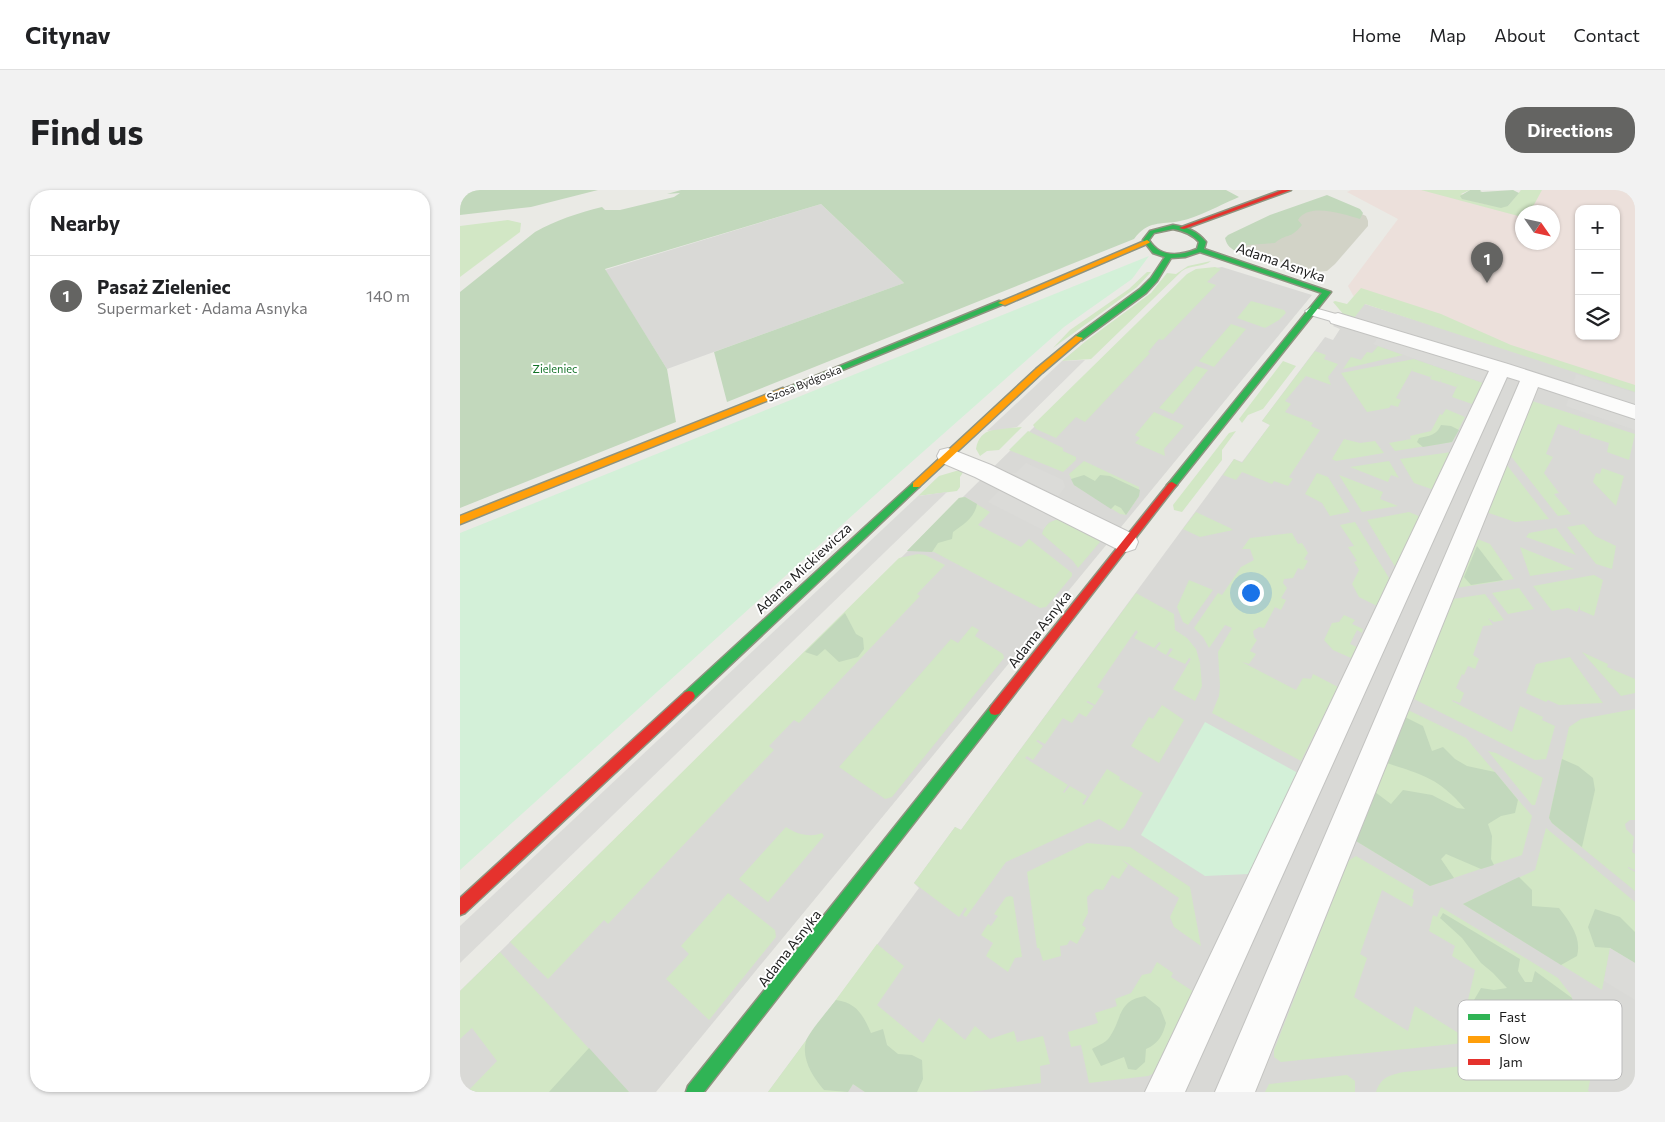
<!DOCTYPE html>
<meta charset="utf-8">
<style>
:root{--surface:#fff;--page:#f2f2f2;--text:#202124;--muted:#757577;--line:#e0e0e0;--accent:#646462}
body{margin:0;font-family:Commissioner,sans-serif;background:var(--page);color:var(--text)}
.controls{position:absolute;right:15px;top:15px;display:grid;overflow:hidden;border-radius:10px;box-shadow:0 1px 4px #0004}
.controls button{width:45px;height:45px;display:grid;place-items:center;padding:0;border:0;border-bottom:1px solid var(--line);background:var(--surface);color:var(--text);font:25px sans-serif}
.compass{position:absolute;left:1055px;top:15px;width:45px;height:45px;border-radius:50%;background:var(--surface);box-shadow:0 1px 4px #0004;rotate:124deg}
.you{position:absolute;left:790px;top:402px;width:18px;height:18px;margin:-12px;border:4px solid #fff;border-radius:50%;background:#1a73e8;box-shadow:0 0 0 8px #1a73e833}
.badge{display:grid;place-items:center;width:32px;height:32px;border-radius:50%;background:var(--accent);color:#fff;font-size:16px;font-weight:700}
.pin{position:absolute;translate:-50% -41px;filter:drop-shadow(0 1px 2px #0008)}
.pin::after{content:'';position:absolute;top:26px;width:18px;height:15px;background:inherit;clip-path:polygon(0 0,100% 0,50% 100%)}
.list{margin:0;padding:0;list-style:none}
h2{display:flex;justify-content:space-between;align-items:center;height:65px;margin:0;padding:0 20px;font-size:21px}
h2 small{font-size:16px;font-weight:400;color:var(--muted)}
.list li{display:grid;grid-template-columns:32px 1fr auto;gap:15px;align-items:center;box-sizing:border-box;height:80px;padding:0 20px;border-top:1px solid var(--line)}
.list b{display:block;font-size:19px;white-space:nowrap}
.list p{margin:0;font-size:16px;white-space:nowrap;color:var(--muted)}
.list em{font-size:16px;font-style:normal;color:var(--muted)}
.icon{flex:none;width:28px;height:28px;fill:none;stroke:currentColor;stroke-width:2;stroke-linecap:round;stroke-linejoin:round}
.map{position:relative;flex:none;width:1175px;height:902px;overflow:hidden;border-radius:20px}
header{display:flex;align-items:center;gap:30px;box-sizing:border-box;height:70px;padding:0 25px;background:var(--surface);border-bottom:1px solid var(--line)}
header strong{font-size:24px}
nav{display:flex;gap:28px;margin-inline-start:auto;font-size:18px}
.intro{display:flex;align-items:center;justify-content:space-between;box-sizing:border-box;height:120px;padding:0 30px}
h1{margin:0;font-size:35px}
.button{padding:12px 22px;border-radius:20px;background:var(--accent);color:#fff;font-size:18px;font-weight:700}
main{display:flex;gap:30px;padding:0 30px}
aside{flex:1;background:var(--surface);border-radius:20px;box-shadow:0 1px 4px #0004}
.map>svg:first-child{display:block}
.residential{fill:#d9d9d6}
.commercial{fill:#ece0db;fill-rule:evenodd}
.construction{fill:#d2d3c7}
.grass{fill:#d2e7c5}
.forest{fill:#c2d8bc}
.park{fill:#d3f0d8}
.parking{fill:#dbdbd8}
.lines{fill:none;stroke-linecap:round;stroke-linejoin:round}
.lane-casing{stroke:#c3c3c1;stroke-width:2}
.street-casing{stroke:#c3c3c1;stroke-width:2}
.fast-casing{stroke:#8e937f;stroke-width:3}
.slow-casing{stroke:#8e937f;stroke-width:3}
.jam-casing{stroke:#8e937f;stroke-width:3}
.lane{fill:#fcfcfb;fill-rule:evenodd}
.street{fill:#fcfcfb;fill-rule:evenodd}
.fast{fill:#30b455;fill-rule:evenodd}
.slow{fill:#ff9f0a;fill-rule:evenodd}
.jam{fill:#e5322d;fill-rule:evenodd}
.labels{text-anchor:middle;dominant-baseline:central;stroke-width:4;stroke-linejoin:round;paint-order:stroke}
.far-park-label{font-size:11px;fill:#127227;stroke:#fff}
.far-street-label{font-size:11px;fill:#1c1c1c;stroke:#fff}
.street-label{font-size:14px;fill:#1c1c1c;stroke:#fff}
.key{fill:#fff;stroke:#bbb;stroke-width:1}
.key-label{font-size:14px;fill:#1c1c1c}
</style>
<header>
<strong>Citynav</strong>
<nav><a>Home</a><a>Map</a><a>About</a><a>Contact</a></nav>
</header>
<div class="intro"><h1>Find us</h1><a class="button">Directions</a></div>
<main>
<aside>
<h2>Nearby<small></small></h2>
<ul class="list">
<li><span class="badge">1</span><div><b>Pasaż Zieleniec</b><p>Supermarket · Adama Asnyka</p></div><em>140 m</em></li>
</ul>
</aside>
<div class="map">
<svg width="1175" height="902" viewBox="0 0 1175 902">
<rect width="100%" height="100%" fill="#eaeae5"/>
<g class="residential">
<polygon points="361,14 444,93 207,179 145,80"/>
<polygon points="762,77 852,105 196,902 0,902 0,801 733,81"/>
<polygon points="894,107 905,114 1111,179 1175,197 1175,902 308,902 459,698 454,693 495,637 501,640 774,269 782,272 810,235 802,231 865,147 873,150 880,139 873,136"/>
</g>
<path class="commercial" d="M891 0H986L1048 16 1061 0H1175V197L1111 179 905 114 894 107 888 96 938 29 887 2ZM1119 19H1156V146H1119ZM1062 22H1092V52H1062Z"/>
<polygon class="construction" points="868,8 906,26 908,31 908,36 875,74 867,81 853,82 778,58"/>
<g class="grass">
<path d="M961 0H1010L1001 4C1015 14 1030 16 1048 16L1061 0H1082L1070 22H1062V27Z"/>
<polygon points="48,30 61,33 60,42 0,87 0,36"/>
<path d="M751 71C744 77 730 75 722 81L631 169 602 171 626 151 691 103 707 83 716 84 728 76Z"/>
<polygon points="755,77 761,79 747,92 756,95 703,150 699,149 688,162 690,163 625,232 616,227 596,248 576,239 573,235 727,84 736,79"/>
<polygon points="687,82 691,82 677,97 593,158 610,140 669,99"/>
<polygon points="901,98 981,124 1051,155 1175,195 1175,202 905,114 894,128 884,125 873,112 875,111 887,114"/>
<polygon points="791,111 824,120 826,123 819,130 805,138 777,128"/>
<polygon points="771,134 786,139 754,177 739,171"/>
<polygon points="918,156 943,165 883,179 891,167 901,170 907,162 912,163"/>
<polygon points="855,161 866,165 864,169 878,174 868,187 871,195 846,186 825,211 831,214 825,222 853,233 851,236 860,240 829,287 833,289 828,296 814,291 812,294 782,282 776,290 763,285 774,269 782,273 810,235 802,231"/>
<polygon points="954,169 1023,193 1012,214 992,207 998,194 996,197 981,192 982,188 980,192 970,189 972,185 970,187 952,181 953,178 936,208 941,210 938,217 931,215 929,218 918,220 916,217 918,220 907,222 881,183"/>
<polygon points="823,171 836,176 803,219 788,225 782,233 779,229"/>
<polygon points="736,176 748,180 713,224 699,218"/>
<polygon points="1072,211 1175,244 1169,270 1147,262 1150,249 1149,253 1130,247 1131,243 1129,246 1119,243 1120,237 1118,241 1098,234 1086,264 1093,267 1084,283 1099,303 1094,304 1111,324 1098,326 1050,265"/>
<polygon points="986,219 1005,227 992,252 935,261 929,253 951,249 950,246 971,241 980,224 982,225"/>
<polygon points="694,222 721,234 724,236 704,259 705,266 675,253 680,248 675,245"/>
<path d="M562 237 539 260 527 261 520 266 516 259C520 235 542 239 562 237Z"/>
<polygon points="568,241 603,258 603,261 616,267 616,270 603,282 549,260"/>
<polygon points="776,241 762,260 762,270 722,322 714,320 713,315 769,243"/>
<polygon points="884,249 900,253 915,251 924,263 876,271 872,269"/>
<polygon points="992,262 974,300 954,293 940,269"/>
<polygon points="624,271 679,297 679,306 666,325 660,324 614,295 609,284"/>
<polygon points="929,271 939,288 931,285 928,292 890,277"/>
<polygon points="1046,274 1089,329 1055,332 1026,322"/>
<polygon points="1142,278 1164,286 1156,316 1133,292 1136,283 1140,284"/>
<polygon points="496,281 504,281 500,287 500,297 497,301 458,306 479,286"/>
<polygon points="857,283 868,287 890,322 870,326 862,313 845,304"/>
<polygon points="879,285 923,302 920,309 938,316 902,322"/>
<polygon points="505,307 530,322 518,335 561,357 569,349 612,383 612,386 586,417 580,418 474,362 457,360 447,361 499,308"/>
<polygon points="736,322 770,338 773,340 740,347 723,339"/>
<polygon points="949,322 961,327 937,380 907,330"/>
<path d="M598 329 638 349 640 352 618 378 613 371 582 344C585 334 589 332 598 329Z"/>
<polygon points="895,332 929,388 917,416 899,407 892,394 899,380 894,372 897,371 888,357 894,356 880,335"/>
<polygon points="1124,334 1135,346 1156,356 1152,379 1136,374 1107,337"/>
<polygon points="1096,338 1116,365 1066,347 1069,343"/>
<polygon points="832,343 838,354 842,353 848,363 844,369 848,371 843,380 838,378 833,388 824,389 823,393 827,398 821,408 826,410 821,420 815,417 804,438 799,437 793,441 794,447 797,450 790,461 796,464 789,474 782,472 836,500 843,488 851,489 853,484 878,497 841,571 752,523 759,506 760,496 758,462 772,438 765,435 749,458 743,447 734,438 758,403 762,405 781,377 794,370 790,359 782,359 790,348"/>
<polygon points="1015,348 1030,354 1054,389 996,398"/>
<polygon points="1060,357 1114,379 1070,386"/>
<polygon points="458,364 465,365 485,375 457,404 460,406 339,533 334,530 309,556 314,560 148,734 144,730 88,789 50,752 439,368"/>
<polygon points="1134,385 1143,390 1134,426 1120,420 1120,415 1117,422 1108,418 1092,421 1073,396"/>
<polygon points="729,390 753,400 728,435 723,432 717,417"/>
<polygon points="1059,398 1074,419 1048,424 1032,403"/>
<polygon points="676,403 714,424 715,440 727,448 736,459 740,473 742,496 735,511 713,499 731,469 729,468 725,474 708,466 713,459 710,458 706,465 696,459 701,453 699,452 694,458 674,448 678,442 676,440 637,497 644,501 635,515 628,511 626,512 634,516 626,527 619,523 612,533 603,528 585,554 578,550 576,551 583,556 573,570 567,566 565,568 608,595 603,602 604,603 610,596 627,606 622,614 624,615 647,579 660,587 659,589 683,603 664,637 659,641 639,629 546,672 506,727 503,725 507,719 505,717 499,727 454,693 495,637 501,640"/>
<polygon points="1025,404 1044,430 1034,432 1028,428 1033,435 1023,436 1013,465 1019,469 1015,479 1008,476 1004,485 1002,484 996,498 1004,503 1000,513 992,510 992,511 1052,542 1060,516 1083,527 1082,530 1095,536 1086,569 1075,570 954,509 993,409"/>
<polygon points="884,425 895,430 892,434 903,439 902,443 897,440 890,454 897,457 891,468 873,460 864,450 872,433 879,432"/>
<polygon points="512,436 519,440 515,446 543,464 544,468 432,607 425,609 379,577 491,449 498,453"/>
<polygon points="1122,462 1148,474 1147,477 1175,489 1175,503 1161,506"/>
<polygon points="1110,467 1143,513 1099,515 1088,510 1086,512 1066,503 1076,474"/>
<polygon points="702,515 724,530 699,573 671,556 689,527 693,529"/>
<polygon points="1175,519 1175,630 1170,630 1165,634 1166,639 1174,647 1172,662 1175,664 1175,680 1168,677 1168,678 1175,682 1175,701 1092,633 1089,628 1109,537 1121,529"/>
<polygon points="948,520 1006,548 1072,626 1062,665 970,696 896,651"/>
<polygon points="1028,561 1036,563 1083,588 1075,615 1072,615"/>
<path d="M326 637C336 644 350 648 362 643L364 646 308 712 279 689Z"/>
<polygon points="1086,638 1175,712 1175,773 1150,759 1142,800 1003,714 1075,680"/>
<polygon points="627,653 670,657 730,697 741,756 714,737 710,727 719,708 661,669 668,675 659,689 652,685 643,700 636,699 627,707 628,723 622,735 626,738 617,754 610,750 607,755 600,756 601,766 583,771 579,758 577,758 567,682"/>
<polygon points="896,666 954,700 952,708 954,710 952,717 922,700 900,764 907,768 894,807 948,841 955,816 1000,844 1015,780 992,766 995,756 969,741 973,725 977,727 981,717 1098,788 1111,805 1119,830 1109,838 1091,844 821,872 814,867 814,860 888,671"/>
<polygon points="268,703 315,740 316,747 249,830 206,789 229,764 221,756"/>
<polygon points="550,706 553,707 562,767 555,768 548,782 526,766 533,753 521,745 528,734 531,736 538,726 534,724 546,707"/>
<polygon points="417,754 444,776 417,815 463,853 479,828 505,850 515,836 530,849 554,841 557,852 583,846 590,874 580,876 581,893 509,902 405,902 393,894 388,902 308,902"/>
<polygon points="40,762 169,902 7,902 37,871 12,838 0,849 0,801"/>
<polygon points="697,772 713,783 711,787 734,802 697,882 688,886 629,893 621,855 611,857 608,842 638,833 635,823 657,816 655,809 671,803 682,785 691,783"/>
<path d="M1101 866 1131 885 1128 901 1130 902H916C921 887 930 885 944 882Z"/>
<polygon points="887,885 895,891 895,902 805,902 809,894"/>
</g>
<g class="forest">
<polygon points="0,0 138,0 71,17 0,25"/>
<path d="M221 0H766L779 7C762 14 737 28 720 31 700 35 688 30 674 49L267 212 254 162 444 93 361 14 145 79 207 179 216 232 0 318V102L75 42C96 30 118 23 142 17L145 20H160L214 7 220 3 207 4Z"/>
<polygon points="1010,0 1021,0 1020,1 1022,2 1053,0 1059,3 1048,16 1041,18 1002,9 1000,6"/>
<path d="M867 5 900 19 903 23 900 29C884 24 848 12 838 30L842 35C830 50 826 43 815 53L787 55 778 62C771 59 767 56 765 48L768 45 810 25Z"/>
<path d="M981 235 991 236 999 240 992 252 963 257 957 252 959 248C969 246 977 245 981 235Z"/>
<polygon points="624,285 635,291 640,285 650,286 680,300 679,306 666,325 661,318 655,315 651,319 614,295 611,289"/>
<path d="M505 307 517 314C515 327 503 335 493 342L492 349 478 353 472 362 447 361 499 308Z"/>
<polygon points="1017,356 1043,390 1011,395 1004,387"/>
<polygon points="385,423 396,444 403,448 404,459 398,467 379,472 365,459 357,466 345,462"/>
<path d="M945 527 963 536 972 561 983 557 995 569 1007 576 1035 582 1058 610 1055 623 1041 626 1028 634 1032 646 1031 669 1034 675 1021 679 986 664 981 669 994 688 970 696 896 651 915 602 931 614 943 600 972 605 997 618 1005 619C979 588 963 585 927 573Z"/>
<polygon points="1102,569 1118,576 1133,588 1135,600 1122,657 1092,633 1089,628"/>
<path d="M1059 687 1072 700V716L1099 718C1110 732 1122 748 1117 766L1101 775 1003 714Z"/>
<polygon points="1135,719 1160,727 1175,742 1175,773 1150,758 1135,757 1128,737"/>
<polygon points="983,723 1060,769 1058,781 1065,792 1072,792 1075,781 1112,808 1119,830 1109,838 1091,844 1049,833 1034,833 1017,826 1014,810 1021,798 1034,800 1047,798 1033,783 1021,773 1002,748 980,728"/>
<path d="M685 806 700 818 706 833C703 845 698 854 686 859L685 872 676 880 668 879 664 867 641 876 632 859C637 856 645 853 649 848 663 828 657 811 685 806Z"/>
<path d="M376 810C397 813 403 825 411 843L423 839 427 855 438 864 452 865 462 870 463 889 457 902H405L393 894 388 902 364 900C353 887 341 869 346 851 349 842 370 818 376 810Z"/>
<polygon points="129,858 169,902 89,902"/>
</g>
<g class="park">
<polygon points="689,66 672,89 604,137 447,276 0,680 0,343"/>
<polygon points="745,532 838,583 789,684 745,686 681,645"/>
</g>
<g class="parking">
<polygon points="919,146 1028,180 1021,192 913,154"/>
<polygon points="625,170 557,237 527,241 602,171"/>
<polygon points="1116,184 1175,203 1175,240 1106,216"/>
<polygon points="566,273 603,290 605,297 598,306 552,283 556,283"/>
<polygon points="540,300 598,329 589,332 583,340 528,312"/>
<polygon points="487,302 0,773 0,736 458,306"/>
<polygon points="1150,758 1175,773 1175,810 1144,791"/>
</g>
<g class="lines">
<g class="lane-casing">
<polygon id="lane" points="851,117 883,126 884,129 878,133 847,124 845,121"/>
</g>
<g class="street-casing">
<g id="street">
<polygon points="878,123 1048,174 1175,215 1175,229 1078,197 795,902 755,902 1060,191 1047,187 725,902 685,902 1029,181 871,133 869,129 871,125"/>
<polygon points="488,258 531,275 675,345 678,352 675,359 666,362 657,359 515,287 480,272 477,266 480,260"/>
</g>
</g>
<g class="fast-casing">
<g id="fast">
<path d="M713 35C727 37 737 41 746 52L744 59 871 102 715 297 712 298 707 295 709 293 862 103 740 62 725 67 711 68 697 91 686 103 622 150H616V146L680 99 691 88 705 67 693 63 683 50 690 41ZM713 39C724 41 732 44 739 52L737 59C720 66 700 68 689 50L694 43Z"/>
<polygon points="539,111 546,113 326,203 320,203 319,201"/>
<polygon points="456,292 459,293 459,297 233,510 229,511 225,510 223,506 225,502 453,293"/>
<polygon points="535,515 539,516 541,520 539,524 244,902 226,902 228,896 531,516"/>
</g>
</g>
<g class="slow-casing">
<g id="slow">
<polygon points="687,50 690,52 689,53 545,115 538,113"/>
<polygon points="616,146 623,148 582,183 459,297 453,297 453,293 576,179"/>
<polygon points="323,198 327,201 326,203 0,334 0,326"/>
</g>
</g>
<g class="jam-casing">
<g id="jam">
<polygon points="822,0 831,0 724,39 719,38"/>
<polygon points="712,292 717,295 715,297 539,524 535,525 531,524 529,520 531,516 709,293"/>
<polygon points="229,501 233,502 235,506 233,510 5,723 0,725 0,708 225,502"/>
</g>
</g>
<use href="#lane" class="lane"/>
<use href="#street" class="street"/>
<use href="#fast" class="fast"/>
<use href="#slow" class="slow"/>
<use href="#jam" class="jam"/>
</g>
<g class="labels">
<g class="far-park-label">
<text x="95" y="178">Zieleniec</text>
</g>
<g class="far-street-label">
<text transform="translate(344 193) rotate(-22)">Szosa Bydgoska</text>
</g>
<g class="street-label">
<text transform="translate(821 72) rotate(19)">Adama Asnyka</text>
<text transform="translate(343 378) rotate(-43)">Adama Mickiewicza</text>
<text transform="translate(579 439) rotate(-52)">Adama Asnyka</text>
<text transform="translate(329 758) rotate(-52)">Adama Asnyka</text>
</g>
</g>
<rect x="998" y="810" width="164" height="80" rx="8" class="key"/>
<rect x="1008" y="824" width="22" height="6" fill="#30b455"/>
<rect x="1008" y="846" width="22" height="7" fill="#ff9f0a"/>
<rect x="1008" y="869" width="22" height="6" fill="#e5322d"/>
<g class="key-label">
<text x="1039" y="832">Fast</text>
<text x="1039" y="854">Slow</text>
<text x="1039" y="877">Jam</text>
</g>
</svg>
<div class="controls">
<button>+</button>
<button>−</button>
<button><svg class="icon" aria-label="layers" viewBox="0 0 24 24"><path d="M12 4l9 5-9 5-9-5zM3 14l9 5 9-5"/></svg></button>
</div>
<svg class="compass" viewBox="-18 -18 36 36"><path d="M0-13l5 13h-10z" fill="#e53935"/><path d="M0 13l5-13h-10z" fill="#757577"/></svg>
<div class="you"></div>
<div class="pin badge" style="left:1027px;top:93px">1</div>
</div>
</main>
